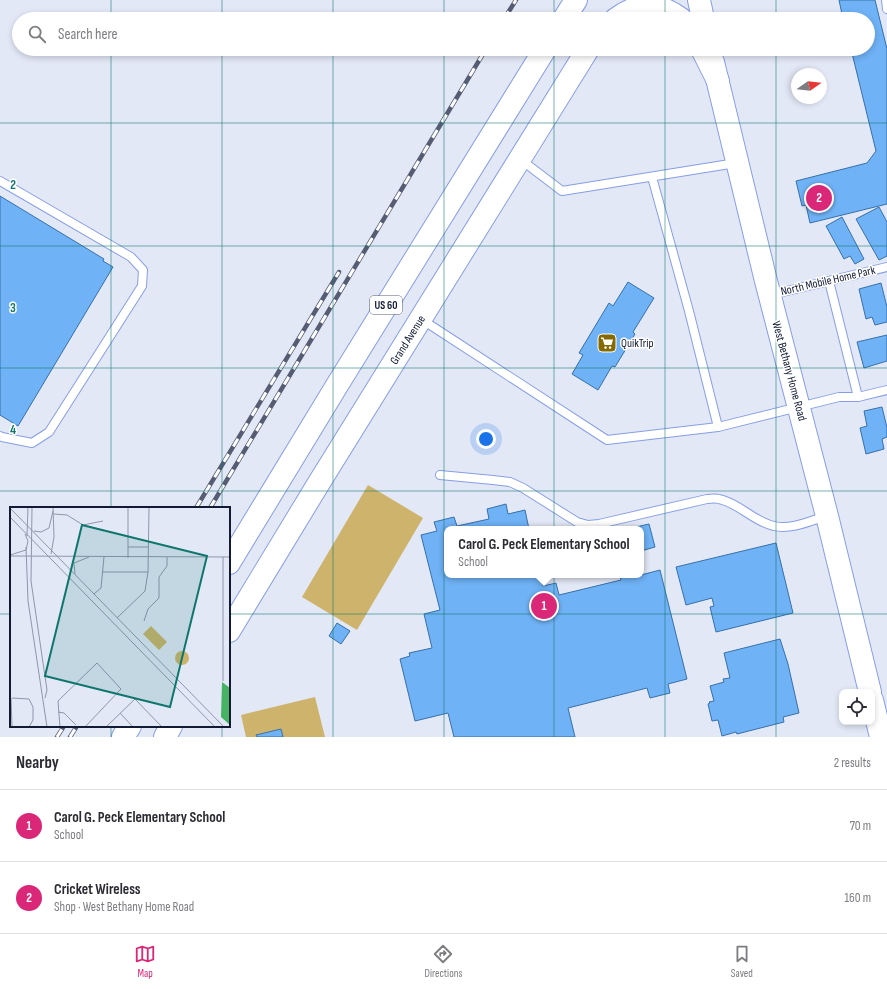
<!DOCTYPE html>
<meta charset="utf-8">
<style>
:root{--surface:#fff;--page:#f7f7f7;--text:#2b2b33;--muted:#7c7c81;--line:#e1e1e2;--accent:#db2777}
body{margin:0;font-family:"Sofia Sans Condensed",sans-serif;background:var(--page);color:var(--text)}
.controls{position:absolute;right:12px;bottom:12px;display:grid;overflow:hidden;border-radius:8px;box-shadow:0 2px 6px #0003}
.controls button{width:36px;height:36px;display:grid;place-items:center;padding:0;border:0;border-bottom:1px solid var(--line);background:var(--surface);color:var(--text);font:20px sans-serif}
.compass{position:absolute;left:791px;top:68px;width:36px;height:36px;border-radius:50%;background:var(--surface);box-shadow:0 2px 6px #0003;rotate:76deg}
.you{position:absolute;left:486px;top:439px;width:14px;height:14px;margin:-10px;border:3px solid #fff;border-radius:50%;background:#1a73e8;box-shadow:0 0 0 6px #1a73e833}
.badge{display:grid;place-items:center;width:26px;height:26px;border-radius:50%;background:var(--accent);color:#fff;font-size:13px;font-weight:700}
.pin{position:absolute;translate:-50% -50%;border:2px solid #fff;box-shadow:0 1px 4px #0006}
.popup{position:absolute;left:444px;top:526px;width:200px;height:52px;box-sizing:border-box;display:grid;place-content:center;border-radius:8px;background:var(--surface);filter:drop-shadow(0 1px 3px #0005);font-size:13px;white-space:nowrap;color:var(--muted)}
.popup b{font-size:15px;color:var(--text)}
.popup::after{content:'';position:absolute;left:50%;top:100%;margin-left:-8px;border:8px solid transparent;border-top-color:var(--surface)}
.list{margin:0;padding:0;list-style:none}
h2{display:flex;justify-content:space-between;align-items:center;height:52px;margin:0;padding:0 16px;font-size:17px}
h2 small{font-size:13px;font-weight:400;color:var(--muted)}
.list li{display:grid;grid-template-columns:26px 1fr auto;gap:12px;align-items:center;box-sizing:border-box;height:72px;padding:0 16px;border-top:1px solid var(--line)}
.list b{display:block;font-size:15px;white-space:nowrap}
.list p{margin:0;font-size:13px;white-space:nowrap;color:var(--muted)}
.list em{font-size:13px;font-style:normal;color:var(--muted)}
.icon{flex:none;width:22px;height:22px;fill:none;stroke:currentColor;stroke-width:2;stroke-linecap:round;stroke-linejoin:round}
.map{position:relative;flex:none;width:887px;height:737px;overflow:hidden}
.search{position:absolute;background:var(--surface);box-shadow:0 2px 6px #0003;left:12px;right:12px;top:12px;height:44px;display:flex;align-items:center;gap:10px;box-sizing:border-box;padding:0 14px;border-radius:22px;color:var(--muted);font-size:15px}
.sheet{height:196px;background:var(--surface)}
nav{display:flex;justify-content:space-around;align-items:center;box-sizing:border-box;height:56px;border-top:1px solid var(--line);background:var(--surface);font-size:11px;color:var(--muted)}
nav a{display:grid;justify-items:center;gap:2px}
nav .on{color:var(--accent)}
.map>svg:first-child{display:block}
.green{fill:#cdb36b}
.building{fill:#6fb2f6;stroke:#3770a8}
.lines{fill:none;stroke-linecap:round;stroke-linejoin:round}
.service-casing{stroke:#879ee4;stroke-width:10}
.secondary-casing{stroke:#879ee4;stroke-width:24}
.trunk-casing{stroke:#879ee4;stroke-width:24}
.service{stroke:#fff;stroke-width:8}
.secondary{stroke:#fff;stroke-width:22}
.trunk{stroke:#fff;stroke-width:22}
.rail-casing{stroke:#565d73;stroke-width:4.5}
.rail{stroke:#fff;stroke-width:3;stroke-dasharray:9;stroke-linecap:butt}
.grid{fill:none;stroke:#0f766e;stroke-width:1;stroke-opacity:0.55}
.labels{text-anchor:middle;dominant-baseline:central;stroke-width:3;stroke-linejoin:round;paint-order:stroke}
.shield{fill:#fff;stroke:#595f71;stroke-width:1}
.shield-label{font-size:11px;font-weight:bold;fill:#121a34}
.street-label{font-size:12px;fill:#121a34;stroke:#fff}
.poi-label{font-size:12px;fill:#121a34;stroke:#fff;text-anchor:start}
.inset-road{fill:none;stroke:#8f96a9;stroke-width:1}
.view{fill:#0f766e;fill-opacity:0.15;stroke:#0f766e;stroke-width:2}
.inset-edge{fill:none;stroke:#121a34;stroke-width:2}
.grid-label{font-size:13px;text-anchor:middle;font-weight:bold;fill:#0f766e;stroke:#fff;stroke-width:3;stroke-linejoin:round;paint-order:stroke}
</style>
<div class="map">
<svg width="887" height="737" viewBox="0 0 887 737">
<rect width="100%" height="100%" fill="#e3e8f7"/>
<g class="green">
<polygon points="368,485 423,518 357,630 302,597"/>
<polygon points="315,697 325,737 246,737 241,715"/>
</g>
<g class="building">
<polygon points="839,0 875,0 887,49 887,204 810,223 806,205 802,206 796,181 867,163 876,151 851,49 868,49 868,19 843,19"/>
<polygon points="0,196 104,259 103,261 113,267 18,426 0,415"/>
<polygon points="879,207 887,222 887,256 879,260 856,219"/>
<polygon points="842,217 864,259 855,264 850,256 844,259 826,226"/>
<polygon points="628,282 654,298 633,332 635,334 615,367 612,366 598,390 572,374 583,355 579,353 609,303 613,306"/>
<polygon points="881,283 887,307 887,322 875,325 872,317 866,319 859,289"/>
<polygon points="887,335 887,361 864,368 857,342"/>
<polygon points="882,407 887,428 887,437 882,439 884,449 866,454 860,428 867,426 864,411"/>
<polygon points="506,504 508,514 525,510 529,529 447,529 447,575 541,575 543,586 556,583 559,595 621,580 620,575 641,575 660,570 687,679 668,684 670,693 650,698 647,688 568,708 575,737 454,737 448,713 415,721 400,659 410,656 409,653 432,648 424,614 440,610 421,535 437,531 434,522 454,517 457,526 489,519 487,509"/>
<polygon points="649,524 655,547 641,551 641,529 627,529"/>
<polygon points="776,543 793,613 716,632 710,607 714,606 712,598 686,605 676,567"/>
<polygon points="337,623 350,631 341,644 329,636"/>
<polygon points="780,639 788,664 799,713 783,717 784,722 737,734 736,732 722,736 718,720 712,721 708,704 710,703 709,702 714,701 710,686 724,682 723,679 730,678 724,653"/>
<polygon points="281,729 283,737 257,737 256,735"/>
</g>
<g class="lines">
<g class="service-casing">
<g id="service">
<polyline points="886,0 887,9"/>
<polyline points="520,159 562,191 736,163"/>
<polyline points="652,177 689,311 718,427 839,397 858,397 887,390"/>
<polyline points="0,181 131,257 143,270 142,286 49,432 32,443 2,437 0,436"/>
<polyline points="829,281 858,397"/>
<polyline points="770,295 887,267"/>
<polyline points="421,319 607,440 718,427"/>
<path d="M440 475 493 480 510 482 523 488 577 522 588 525 599 524 707 499C710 499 715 498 719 499 739 503 754 522 774 526 791 530 810 521 826 516"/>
</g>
</g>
<g class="secondary-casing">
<g id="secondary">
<polyline points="699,0 703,19"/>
<polyline points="713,62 766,281 827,516 870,692"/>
<polyline points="872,700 881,737"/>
</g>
</g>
<g class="trunk-casing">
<g id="trunk">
<polyline points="564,19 576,0"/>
<path d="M616 19C639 2 658 2 681 19"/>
<polyline points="702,49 718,81"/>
<polyline points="229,563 336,387 545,49"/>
<polyline points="229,631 317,486 588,49"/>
<polyline points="123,737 130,726"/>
<polyline points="165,737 171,726"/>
</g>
</g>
<use href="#service" class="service"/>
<use href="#secondary" class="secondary"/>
<use href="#trunk" class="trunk"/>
<g class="rail-casing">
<g id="rail">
<polyline points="504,19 516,0"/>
<polyline points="196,508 339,272"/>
<polyline points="210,508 486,49"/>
<polyline points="57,737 64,726"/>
<polyline points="70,737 77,726"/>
</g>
</g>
<use href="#rail" class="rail"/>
</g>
<path class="grid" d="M111 0V19M222 0V19M333 0V19M444 0V19M554 0V19M665 0V19M776 0V19M111 49V508M222 49V508M333 49V737M444 49V737M554 49V737M665 49V737M776 49V737M0 123H887M0 246H887M0 368H887M0 491H887M0 614H11M229 614H887M111 726V737M222 726V737"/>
<defs>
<g id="supermarket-square" transform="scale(1)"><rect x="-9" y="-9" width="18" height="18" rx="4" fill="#856903" stroke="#fff"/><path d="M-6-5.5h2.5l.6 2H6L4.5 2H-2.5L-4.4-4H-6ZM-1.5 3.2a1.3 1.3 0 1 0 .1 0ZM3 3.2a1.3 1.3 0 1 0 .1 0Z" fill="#fff"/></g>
</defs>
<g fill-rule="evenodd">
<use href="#supermarket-square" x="607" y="343"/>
</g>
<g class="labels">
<rect class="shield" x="370" y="296" width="32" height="18" rx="3"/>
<g class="shield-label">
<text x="386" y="305">US 60</text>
</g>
<g class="street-label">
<text transform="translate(828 281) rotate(-13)">North Mobile Home Park</text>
<text transform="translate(408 340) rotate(-58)">Grand Avenue</text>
<text transform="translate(789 371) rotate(75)">West Bethany Home Road</text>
</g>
<g class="poi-label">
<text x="621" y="343">QuikTrip</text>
</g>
</g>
<g transform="translate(10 507)">
<rect width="220" height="220" fill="#e3e8f7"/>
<path d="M141 119 157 135 149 143 133 127ZM165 151a7 7 0 1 1 14 0a7 7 0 1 1-14 0Z" fill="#cdb36b"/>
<path d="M212 175 220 181V218L211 210Z" fill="#46b264"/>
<path class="inset-road" d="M22 0 21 74 37 183 35 191M0 1 214 220M44 7 57 8 73 18 93 14M0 10 205 220M24 24 31 25 39 21 43 4M17 29 18 0M16 40 18 94 37 220M118 40H138M41 47 44 30 43 0M0 48 16 43 18 34 15 27M0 49 220 50M213 50V174M118 51V0M92 65H138L139 0M65 67 64 56 79 50M84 87 91 81 94 50M107 111 135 84 138 65M134 114 138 102 149 91V70L157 59V50M1 191 2 220M2 191 19 192 23 200V213L19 220M48 205 54 206 66 218M110 206 123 220M50 220 48 194 87 156 111 182 75 220M96 220 125 192 152 220"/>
<path class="view" d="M72 18 197 49 160 200 35 169Z"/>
<rect width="220" height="220" class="inset-edge"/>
</g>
<g class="grid-label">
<text x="13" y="189">2</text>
<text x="13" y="312">3</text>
<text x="13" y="434">4</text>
</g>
</svg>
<div class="controls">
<button><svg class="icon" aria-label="locate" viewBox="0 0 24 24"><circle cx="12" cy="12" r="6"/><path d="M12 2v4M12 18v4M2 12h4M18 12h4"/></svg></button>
</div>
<svg class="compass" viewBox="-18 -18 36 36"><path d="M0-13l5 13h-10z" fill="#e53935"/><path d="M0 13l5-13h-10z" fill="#7c7c81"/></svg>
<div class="you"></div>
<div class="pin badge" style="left:544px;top:606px">1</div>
<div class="popup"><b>Carol G. Peck Elementary School</b>School</div>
<div class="pin badge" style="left:819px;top:198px">2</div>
<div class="search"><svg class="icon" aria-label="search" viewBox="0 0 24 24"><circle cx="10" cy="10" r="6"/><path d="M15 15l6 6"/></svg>Search here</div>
</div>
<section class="sheet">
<h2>Nearby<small>2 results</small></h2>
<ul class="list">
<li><span class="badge">1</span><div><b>Carol G. Peck Elementary School</b><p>School</p></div><em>70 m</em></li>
<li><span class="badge">2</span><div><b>Cricket Wireless</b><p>Shop · West Bethany Home Road</p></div><em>160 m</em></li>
</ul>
</section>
<nav>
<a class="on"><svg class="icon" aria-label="map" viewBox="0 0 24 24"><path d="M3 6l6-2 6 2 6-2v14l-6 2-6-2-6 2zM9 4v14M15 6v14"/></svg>Map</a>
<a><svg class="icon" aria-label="directions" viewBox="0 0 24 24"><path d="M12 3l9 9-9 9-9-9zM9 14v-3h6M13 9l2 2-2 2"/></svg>Directions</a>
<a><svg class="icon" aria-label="saved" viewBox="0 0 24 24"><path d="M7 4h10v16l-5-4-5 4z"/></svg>Saved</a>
</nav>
